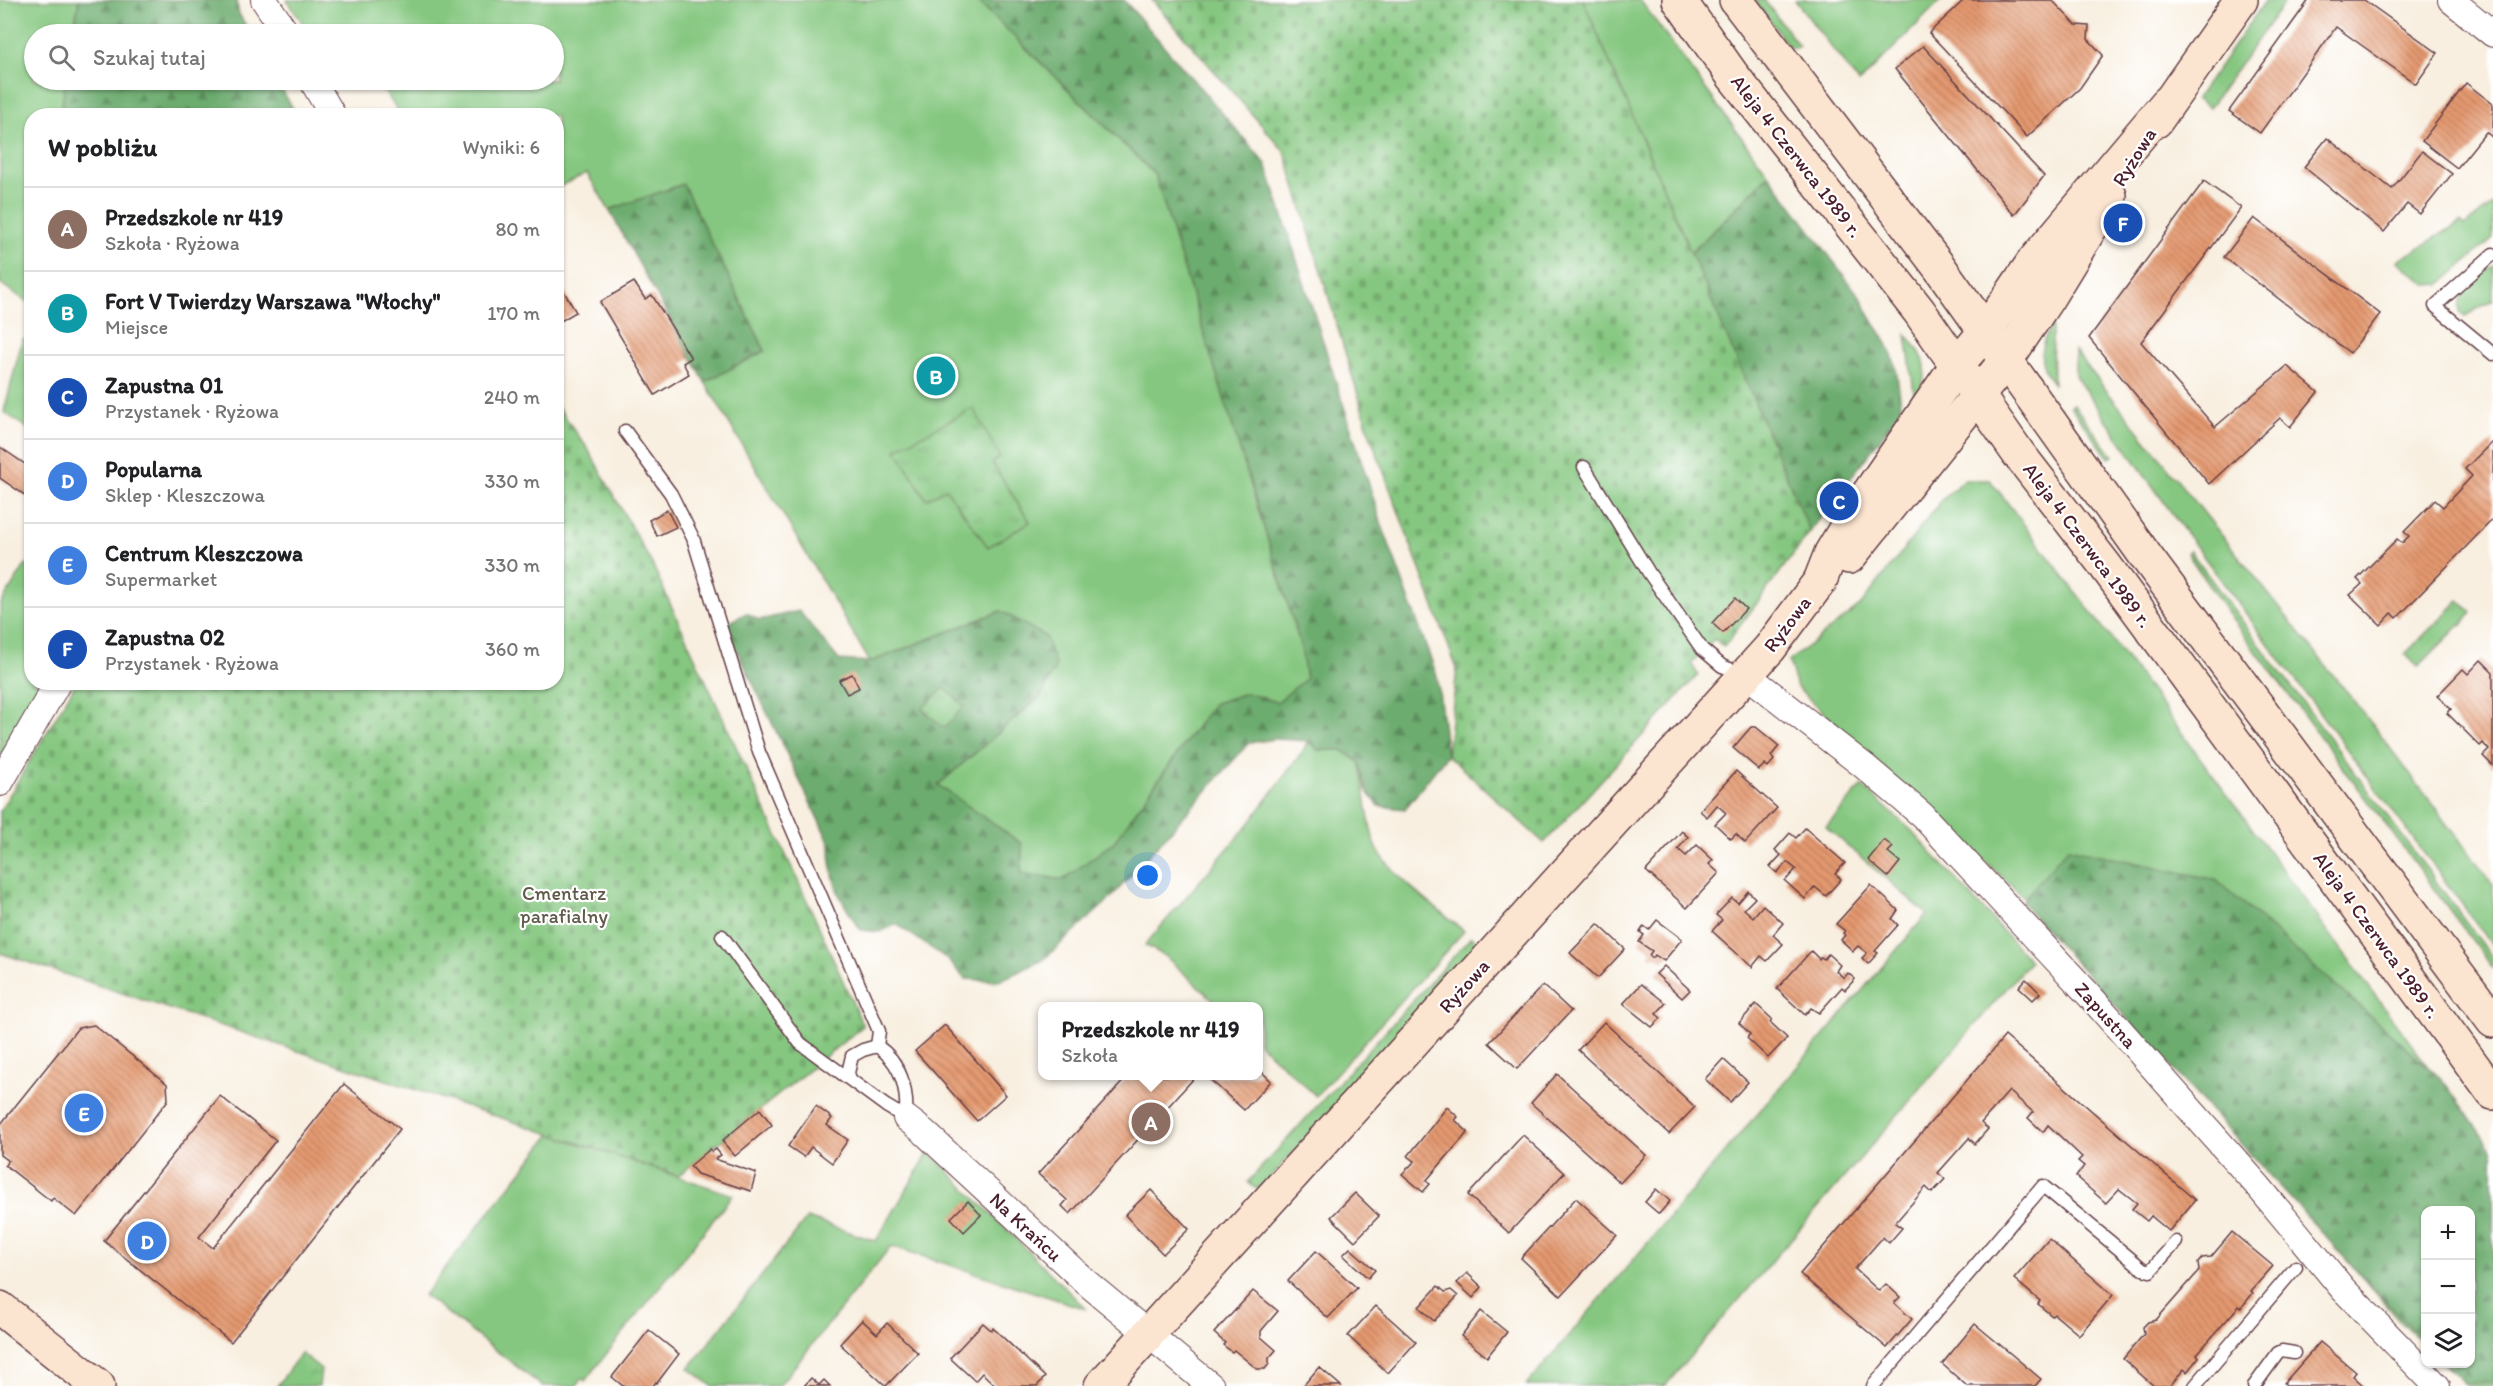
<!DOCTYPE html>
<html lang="pl">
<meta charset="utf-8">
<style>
:root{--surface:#fff;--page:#f2f2f2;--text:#202124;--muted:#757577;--line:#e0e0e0;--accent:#111827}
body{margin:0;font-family:Itim,sans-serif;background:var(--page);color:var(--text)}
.controls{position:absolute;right:18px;bottom:18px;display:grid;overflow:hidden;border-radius:12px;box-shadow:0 2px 4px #0004}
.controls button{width:54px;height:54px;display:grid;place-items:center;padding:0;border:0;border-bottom:2px solid var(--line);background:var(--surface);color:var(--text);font:30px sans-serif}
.you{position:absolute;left:1148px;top:876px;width:21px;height:21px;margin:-15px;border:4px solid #fff;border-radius:50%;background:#1a73e8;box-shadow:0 0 0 9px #1a73e833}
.badge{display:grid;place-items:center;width:39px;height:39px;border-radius:50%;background:var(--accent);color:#fff;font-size:20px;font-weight:700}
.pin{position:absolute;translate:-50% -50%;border:3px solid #fff;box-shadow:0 2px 6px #0006}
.popup{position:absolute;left:1038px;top:1002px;width:225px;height:78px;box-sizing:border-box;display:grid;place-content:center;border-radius:12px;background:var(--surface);filter:drop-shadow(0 2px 4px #0005);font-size:20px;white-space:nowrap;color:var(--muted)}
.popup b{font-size:22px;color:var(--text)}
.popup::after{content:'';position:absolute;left:50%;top:100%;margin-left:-12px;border:12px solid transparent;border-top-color:var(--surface)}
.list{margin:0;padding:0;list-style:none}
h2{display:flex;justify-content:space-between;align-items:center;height:78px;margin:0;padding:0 24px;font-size:26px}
h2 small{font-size:20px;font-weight:400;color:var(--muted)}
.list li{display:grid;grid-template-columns:39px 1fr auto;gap:18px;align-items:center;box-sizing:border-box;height:84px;padding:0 24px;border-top:2px solid var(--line)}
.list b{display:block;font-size:22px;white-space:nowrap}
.list p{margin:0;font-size:20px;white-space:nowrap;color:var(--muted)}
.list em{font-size:20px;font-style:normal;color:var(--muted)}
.icon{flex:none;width:33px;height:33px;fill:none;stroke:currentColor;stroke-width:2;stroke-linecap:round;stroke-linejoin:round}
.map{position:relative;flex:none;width:2493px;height:1386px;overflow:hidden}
.search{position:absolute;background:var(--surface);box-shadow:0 2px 4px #0004;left:24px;top:24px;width:540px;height:66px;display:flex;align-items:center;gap:15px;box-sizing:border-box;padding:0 21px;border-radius:33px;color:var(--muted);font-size:22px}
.panel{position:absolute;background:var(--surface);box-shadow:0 2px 4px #0004;left:24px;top:108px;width:540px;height:582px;border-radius:24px}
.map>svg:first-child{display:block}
.grass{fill:#85c780;stroke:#687356;stroke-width:1.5}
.forest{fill:url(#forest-firs);stroke:#5b664c;stroke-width:1.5}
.cemetery{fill:url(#cemetery-stones);stroke:#687356;stroke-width:1.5}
.park{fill:url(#park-tufts);stroke:#687356;stroke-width:1.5}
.building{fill:url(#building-back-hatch)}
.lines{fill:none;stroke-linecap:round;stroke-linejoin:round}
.lane-casing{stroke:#643e46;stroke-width:15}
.street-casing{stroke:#643e46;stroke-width:28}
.secondary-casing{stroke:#643e46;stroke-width:36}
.lane{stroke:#fff;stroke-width:12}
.street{stroke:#fff;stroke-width:26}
.secondary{stroke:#fce5d0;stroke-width:33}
.labels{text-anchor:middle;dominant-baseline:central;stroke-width:4.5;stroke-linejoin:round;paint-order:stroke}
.street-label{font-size:20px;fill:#4a1f2b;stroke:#fff}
.park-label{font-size:20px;fill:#5f5a49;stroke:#fff}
</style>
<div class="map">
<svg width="2493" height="1386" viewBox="0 0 2493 1386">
<defs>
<pattern id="forest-firs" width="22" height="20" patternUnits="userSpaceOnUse" patternTransform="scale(1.5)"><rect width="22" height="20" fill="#6cac6e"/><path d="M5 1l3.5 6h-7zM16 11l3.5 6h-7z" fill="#5b8b5b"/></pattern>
<pattern id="cemetery-stones" width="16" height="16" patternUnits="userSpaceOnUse" patternTransform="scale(1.5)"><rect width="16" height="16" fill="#85c780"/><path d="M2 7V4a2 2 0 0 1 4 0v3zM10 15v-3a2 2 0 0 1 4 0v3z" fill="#74aa6f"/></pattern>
<pattern id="park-tufts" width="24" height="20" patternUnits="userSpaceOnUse" patternTransform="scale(1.5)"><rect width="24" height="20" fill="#85c780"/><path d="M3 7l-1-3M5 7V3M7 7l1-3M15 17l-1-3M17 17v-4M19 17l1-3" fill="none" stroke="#74aa6f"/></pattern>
<pattern id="building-back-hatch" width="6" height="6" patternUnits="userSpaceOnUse" patternTransform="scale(1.5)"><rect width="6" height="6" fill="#e4996f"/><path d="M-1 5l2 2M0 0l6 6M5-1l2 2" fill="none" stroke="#bb7c5b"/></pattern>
</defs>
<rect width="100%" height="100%" fill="#fff"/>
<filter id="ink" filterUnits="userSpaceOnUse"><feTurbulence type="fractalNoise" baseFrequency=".0167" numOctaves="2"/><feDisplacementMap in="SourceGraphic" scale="12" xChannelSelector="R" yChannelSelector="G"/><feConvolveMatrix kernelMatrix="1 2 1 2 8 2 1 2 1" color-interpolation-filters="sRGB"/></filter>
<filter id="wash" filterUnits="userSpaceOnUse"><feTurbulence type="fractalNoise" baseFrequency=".008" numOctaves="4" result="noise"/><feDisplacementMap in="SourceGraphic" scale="24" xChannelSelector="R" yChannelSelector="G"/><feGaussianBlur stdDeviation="1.35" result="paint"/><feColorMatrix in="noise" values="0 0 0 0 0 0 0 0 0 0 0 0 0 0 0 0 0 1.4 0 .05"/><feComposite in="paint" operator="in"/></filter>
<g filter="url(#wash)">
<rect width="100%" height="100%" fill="#f8efe0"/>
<g class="grass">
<polygon points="0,0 79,0 73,34 34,34 34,80 66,80 60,115 32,116 32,287 29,303 0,283"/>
<polygon points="287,0 977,0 1155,175 1301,647 1306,679 1277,702 1246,693 1213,704 1114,842 1063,880 1021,873 1022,844 938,785 1041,696 1001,611 870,662 705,382 765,351 683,185 609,210 587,173 557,188 556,116 401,115 385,92 364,80 554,80 554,34 310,34"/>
<polygon points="1583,0 1640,0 1769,175 1691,253"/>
<polygon points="1755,0 1764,0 1799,46 1795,48 1789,47"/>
<polygon points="1795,0 1941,0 1859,83"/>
<polygon points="2266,0 2286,0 2209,108 2196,99"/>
<polygon points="2493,204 2493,238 2441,284 2427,285 2397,261 2461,222 2465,226"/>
<path d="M2493 266V300L2465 316 2460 312C2455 291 2479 278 2493 266Z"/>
<path d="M2052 324 2053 383C2036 362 2039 346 2052 324Z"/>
<path d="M1906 334C1927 359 1932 370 1915 399Z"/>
<polygon points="31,337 32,337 31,431 4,412 22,340"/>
<polygon points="2075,351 2365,715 2493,884 2493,946 2178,522 2075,376"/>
<polygon points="2073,404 2113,456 2109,458 2070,406"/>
<polygon points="1964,480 1990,480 2133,667 2493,1155 2493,1386 2467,1386 2444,1364 2470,1364 2470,1210 2426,1210 2425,1346 2399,1320 2063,933 1797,688 1789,661 1861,605 1940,502"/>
<polygon points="2190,551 2493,958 2493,968 2232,619 2187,553"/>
<polygon points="26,564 31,568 32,682 43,683 0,758 0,605"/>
<path d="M1307 741 1318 750H1342L1359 762C1366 789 1366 818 1375 844 1387 873 1439 910 1464 931L1316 1096 1259 1043V1006H1220L1165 956 1145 945 1248 825 1305 748Z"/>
<polygon points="1862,786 1912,831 2030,961 1665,1386 1526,1386 1927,914 1826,827"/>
<polygon points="1471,937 1483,946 1260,1189 1255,1188 1248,1182"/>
<polygon points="551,1134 733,1195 585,1381 582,1378 576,1386 542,1386 424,1295"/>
<polygon points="929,1152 1086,1309 891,1246 779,1386 712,1386 689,1368 807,1218 876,1241"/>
</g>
<g class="forest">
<polygon points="79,0 236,0 239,14 251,34 73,34"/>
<path d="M977 0H1124L1266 164 1382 525 1437 676 1447 755 1405 809 1379 806 1367 791 1359 762 1342 750H1318L1307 741 1275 739 1249 743 1109 900 1043 960 999 981 965 979 947 959 896 924 880 932 861 930C839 900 830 881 830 844L725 625 746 613 759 620 799 611 839 660 870 662 1001 611 1045 636 1056 666 1041 696 938 785 1022 844 1021 873 1063 880 1114 842 1213 704 1246 693 1277 702 1306 679 1301 647 1155 175Z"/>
<polygon points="66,80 276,80 297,115 60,115"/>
<path d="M1769 175 1863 301C1868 318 1881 330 1888 346 1898 365 1898 389 1902 410L1810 532 1691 253Z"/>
<polygon points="683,184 765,351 705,382 609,210"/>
<polygon points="2068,848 2216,880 2442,1079 2493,1151 2493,1382 2464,1383 2445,1364 2470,1364 2470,1210 2426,1210 2425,1343 2352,1266 2021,902"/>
</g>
<g class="cemetery">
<polygon points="1152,0 1583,0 1810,532 1724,647 1714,639 1691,663 1698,675 1544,843 1447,755 1457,669 1370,435 1285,152"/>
<polygon points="557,406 588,449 652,564 815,918 863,1026 678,1176 0,953 0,811 76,683 556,682"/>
</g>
<g class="park">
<polygon points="973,408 1000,457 992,463 1030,522 988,547 946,489 926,499 896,449"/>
<polygon points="2459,600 2472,613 2418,667 2405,654"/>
<polygon points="944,688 964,706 944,728 922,709"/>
<polygon points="301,1353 321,1369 319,1386 277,1386"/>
</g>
<g id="blocks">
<g class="building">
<polygon points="1964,0 2052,0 2076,25 2089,26 2088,39 2103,55 2080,88 2027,137 1929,33"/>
<polygon points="2309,0 2364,0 2438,53 2416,84 2336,27 2260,133 2229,111"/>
<polygon points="1923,46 2044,176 2014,215 1895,69"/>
<polygon points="2466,83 2493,104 2493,138 2486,132 2457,168 2422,141"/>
<polygon points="2327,138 2392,189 2422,151 2452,174 2420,214 2407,204 2384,232 2304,167"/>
<polygon points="2204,181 2241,208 2141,342 2215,427 2287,366 2318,392 2290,427 2280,418 2209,484 2089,338"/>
<polygon points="2254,218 2380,314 2350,353 2224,257"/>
<polygon points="556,278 576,312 559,322 556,318"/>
<polygon points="634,282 645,299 652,295 691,358 683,363 689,374 655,395 600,302"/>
<polygon points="2493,441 2493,519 2397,618 2392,613 2381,625 2350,595 2362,584 2357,579 2397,539 2402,543 2409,536 2404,532 2435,500 2443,507 2472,476 2465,469"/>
<polygon points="0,447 32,469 32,500 0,478"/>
<polygon points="667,510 676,527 657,536 649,520"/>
<polygon points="1735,598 1746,609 1723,633 1712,623"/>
<polygon points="2481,660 2493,672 2493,766 2483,756 2489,750 2483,743 2480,746 2447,713 2451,709 2437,696 2463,669 2468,674"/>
<polygon points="852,674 859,688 847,694 839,680"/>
<polygon points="1751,727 1756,727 1779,746 1771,756 1774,760 1768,767 1765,764 1759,770 1733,748"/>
<polygon points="1736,771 1777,808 1745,843 1736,834 1731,839 1715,824 1726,813 1717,805 1707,817 1700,811"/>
<polygon points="1805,828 1845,863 1835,874 1841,879 1826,896 1815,887 1805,899 1785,881 1796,869 1787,862 1777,873 1770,867 1781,855 1775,850 1790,833 1796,838"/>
<polygon points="1682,831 1688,837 1678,849 1686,856 1697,845 1713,860 1709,864 1719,873 1687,908 1646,871"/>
<polygon points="1884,840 1893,847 1888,852 1900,862 1888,877 1868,860"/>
<polygon points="1871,885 1898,910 1892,919 1898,925 1875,951 1878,953 1868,964 1862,958 1867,953 1858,946 1853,951 1841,940 1845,935 1843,933 1845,931 1836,924"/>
<polygon points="1748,891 1755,898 1744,909 1753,917 1763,905 1783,923 1773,935 1783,944 1767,961 1761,956 1752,967 1712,931 1722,920 1716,915 1732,898 1738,903"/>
<polygon points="1657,920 1682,939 1664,961 1655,955 1653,958 1649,955 1652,951 1639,942 1644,935 1640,932 1644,926 1649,930"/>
<polygon points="1598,924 1625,949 1598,978 1570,953"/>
<polygon points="1811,951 1819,959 1821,957 1824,959 1828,954 1840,965 1836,971 1844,978 1848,973 1855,979 1845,990 1842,987 1819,1013 1811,1008 1805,1015 1777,989"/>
<polygon points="1664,966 1690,990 1682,998 1656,974"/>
<polygon points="2026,979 2040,993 2033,1000 2019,987"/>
<polygon points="1641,984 1666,1003 1656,1014 1661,1018 1652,1027 1623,1004"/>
<polygon points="1543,985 1571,1011 1517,1069 1489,1043"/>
<polygon points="1756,1004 1772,1019 1770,1022 1787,1038 1768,1058 1747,1038 1750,1034 1739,1023"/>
<polygon points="1604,1022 1695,1107 1669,1134 1578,1050"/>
<polygon points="94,1025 167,1084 168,1100 76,1216 53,1198 51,1201 5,1165 8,1161 0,1155 0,1125 78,1028"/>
<polygon points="945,1025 1006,1095 977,1121 915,1051"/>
<polygon points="2005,1036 2195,1200 2169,1231 2151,1216 2147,1221 2132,1209 2137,1203 2119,1189 2106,1203 2076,1177 2084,1166 2078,1161 2082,1157 2048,1125 2043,1132 2028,1118 2033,1112 2009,1091 1981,1123 1988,1129 1975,1144 1969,1138 1938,1173 1945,1179 1932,1193 1926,1187 1895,1223 1902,1228 1889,1243 1883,1237 1855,1269 1879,1291 1886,1284 1900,1297 1894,1303 1912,1319 1887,1348 1800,1274"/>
<polygon points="1723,1059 1748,1082 1730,1102 1705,1079"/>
<polygon points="1259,1069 1271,1081 1244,1110 1206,1076 1259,1076"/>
<polygon points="1557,1074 1646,1155 1620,1183 1531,1103"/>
<polygon points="1128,1076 1196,1076 1070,1214 1062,1206 1067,1200 1038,1174"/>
<polygon points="344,1084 400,1129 231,1342 104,1241 220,1096 276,1140 199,1237 213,1248"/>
<polygon points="816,1106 832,1118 827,1125 848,1140 832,1163 811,1147 804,1157 788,1146"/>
<polygon points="1447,1107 1458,1117 1455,1120 1468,1132 1426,1181 1430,1184 1423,1192 1402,1174 1415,1161 1408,1156"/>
<polygon points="760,1109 772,1125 735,1156 722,1141"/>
<polygon points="1523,1135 1564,1173 1509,1233 1468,1195"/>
<polygon points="710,1149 712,1152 716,1149 721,1155 715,1159 756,1173 751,1191 697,1174 690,1166"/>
<polygon points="1656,1189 1670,1201 1659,1214 1645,1202"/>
<polygon points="1151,1190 1189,1229 1163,1254 1125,1215"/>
<polygon points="1355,1193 1379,1216 1355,1241 1331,1217"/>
<polygon points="1576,1198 1617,1235 1561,1296 1521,1258"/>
<polygon points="968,1201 981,1215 964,1232 951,1218"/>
<polygon points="2232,1232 2273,1266 2251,1291 2253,1293 2241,1308 2239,1306 2197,1354 2199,1357 2187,1372 2184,1369 2170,1386 2154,1386 2123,1359 2144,1334 2143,1327 2148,1322 2156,1320 2199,1271 2198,1263 2202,1258 2211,1257"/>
<polygon points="2049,1239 2113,1295 2079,1335 2054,1314 2052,1316 2038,1304 2040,1301 2014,1279"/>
<polygon points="1350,1248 1375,1270 1368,1278 1343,1255"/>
<polygon points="1316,1251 1357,1288 1328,1318 1288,1281"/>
<polygon points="1467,1273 1482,1287 1473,1298 1457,1283"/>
<polygon points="1438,1286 1445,1292 1451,1290 1458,1296 1434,1321 1419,1307"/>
<polygon points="1253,1291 1278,1311 1261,1331 1261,1337 1276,1350 1269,1358 1269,1364 1265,1369 1257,1369 1234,1350 1232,1352 1223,1345 1225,1343 1214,1333"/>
<polygon points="1376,1306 1416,1342 1388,1373 1348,1336"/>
<polygon points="1481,1311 1507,1332 1487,1357 1461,1336"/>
<polygon points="862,1320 877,1334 887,1323 918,1353 886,1386 840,1344"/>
<polygon points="983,1323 991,1330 993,1328 1045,1377 1037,1386 996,1386 982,1373 975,1381 950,1358"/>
<polygon points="1975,1324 2041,1379 2035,1386 1967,1386 1942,1364"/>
<polygon points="649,1330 679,1354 657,1383 656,1382 653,1386 623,1386 612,1377"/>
<polygon points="2320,1342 2356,1372 2353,1376 2364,1386 2287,1386 2284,1383"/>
<polygon points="1319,1367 1341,1386 1303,1386"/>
<polygon points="811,1378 819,1385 824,1380 830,1386 804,1386"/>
</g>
</g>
</g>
<g filter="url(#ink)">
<use href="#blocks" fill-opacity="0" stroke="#643e46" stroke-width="1.5"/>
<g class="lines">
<g class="lane-casing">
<g id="lane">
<polyline points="2493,254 2435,306 2493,354"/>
<polyline points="625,431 671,494 693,538 759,752 879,1031 877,1046"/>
<polyline points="1584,467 1649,573 1702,649 1722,666 1743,674"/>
<path d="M722 936 800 1043 886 1106 906 1118C908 1090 901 1062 877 1046"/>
<polyline points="850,1079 848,1073 852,1056 863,1050 877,1046"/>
<polyline points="1873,1386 2043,1186 2143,1269 2150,1271 2176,1242"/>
<polyline points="2195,1386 2296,1267"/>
<polyline points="2254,1386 2278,1353 2282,1351 2294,1353"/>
</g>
</g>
<g class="street-casing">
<g id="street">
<polyline points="264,0 287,34"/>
<polyline points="2451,0 2493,34"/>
<polyline points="312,80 333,116"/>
<polyline points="1747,675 1864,766 1922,815 2089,995 2258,1186 2343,1289 2437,1386"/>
<polyline points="0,783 58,682"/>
<polyline points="906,1118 924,1132 1087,1283 1211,1386"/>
</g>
</g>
<g class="secondary-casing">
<g id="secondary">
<polyline points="1679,0 1733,76 1919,311 2018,453 2104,564 2493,1093"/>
<polyline points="1736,0 1940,268 2147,558 2493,1021"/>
<polyline points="2156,121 2241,0"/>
<polyline points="1849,557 2007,359 2049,296 2110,196"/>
<polyline points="0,1308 98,1386"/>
<polyline points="1101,1386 1770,648 1820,581 1831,553 1855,513 1957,365 1986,331 2034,261 2167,103"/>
</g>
</g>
<use href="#lane" class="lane"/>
<use href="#street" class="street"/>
<use href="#secondary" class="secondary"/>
</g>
</g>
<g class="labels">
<g class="street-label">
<text transform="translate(1797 156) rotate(52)">Aleja 4 Czerwca 1989 r.</text>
<text transform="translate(2134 157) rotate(-58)">Ryżowa</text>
<text transform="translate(2088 545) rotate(53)">Aleja 4 Czerwca 1989 r.</text>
<text transform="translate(1787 624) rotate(-53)">Ryżowa</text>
<text transform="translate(2377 935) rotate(54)">Aleja 4 Czerwca 1989 r.</text>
<text transform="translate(1464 986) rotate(-48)">Ryżowa</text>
<text transform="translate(2106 1015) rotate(48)">Zapustna</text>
<text transform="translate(1026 1227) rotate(43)">Na Krańcu</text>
</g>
<g class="park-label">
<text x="564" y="893">Cmentarz<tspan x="564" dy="23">parafialny</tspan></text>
</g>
</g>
</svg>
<div class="controls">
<button>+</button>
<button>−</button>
<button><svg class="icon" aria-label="layers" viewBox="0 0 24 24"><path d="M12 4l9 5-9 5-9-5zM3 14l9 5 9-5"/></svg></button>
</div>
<div class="you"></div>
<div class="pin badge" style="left:1151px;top:1122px;background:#8d6e63">A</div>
<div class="popup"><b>Przedszkole nr 419</b>Szkoła</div>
<div class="pin badge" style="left:936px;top:376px;background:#0f9aa8">B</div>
<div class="pin badge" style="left:1839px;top:501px;background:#1a4fb4">C</div>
<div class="pin badge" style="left:147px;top:1241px;background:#3f7fe0">D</div>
<div class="pin badge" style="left:84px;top:1113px;background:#3f7fe0">E</div>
<div class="pin badge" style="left:2123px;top:223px;background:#1a4fb4">F</div>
<div class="search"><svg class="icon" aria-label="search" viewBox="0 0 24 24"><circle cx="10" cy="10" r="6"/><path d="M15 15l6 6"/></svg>Szukaj tutaj</div>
<section class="panel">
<h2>W pobliżu<small>Wyniki: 6</small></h2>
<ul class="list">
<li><span class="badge" style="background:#8d6e63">A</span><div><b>Przedszkole nr 419</b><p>Szkoła · Ryżowa</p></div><em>80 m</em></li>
<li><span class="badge" style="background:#0f9aa8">B</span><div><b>Fort V Twierdzy Warszawa &quot;Włochy&quot;</b><p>Miejsce</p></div><em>170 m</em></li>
<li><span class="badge" style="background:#1a4fb4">C</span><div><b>Zapustna 01</b><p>Przystanek · Ryżowa</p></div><em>240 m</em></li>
<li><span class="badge" style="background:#3f7fe0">D</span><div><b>Popularna</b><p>Sklep · Kleszczowa</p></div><em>330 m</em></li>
<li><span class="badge" style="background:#3f7fe0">E</span><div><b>Centrum Kleszczowa</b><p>Supermarket</p></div><em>330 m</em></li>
<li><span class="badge" style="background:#1a4fb4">F</span><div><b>Zapustna 02</b><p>Przystanek · Ryżowa</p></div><em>360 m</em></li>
</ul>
</section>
</div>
